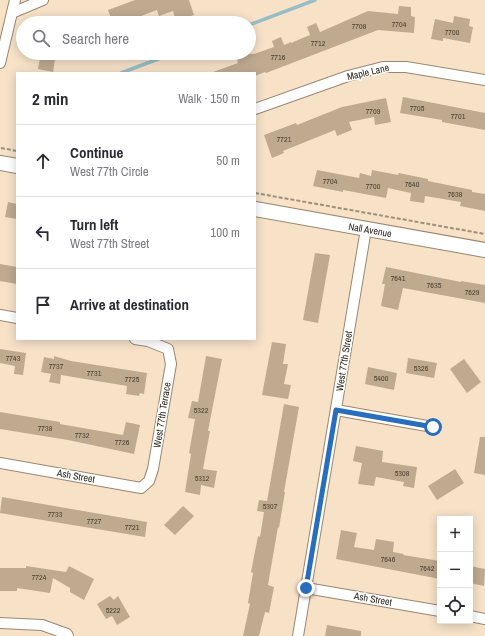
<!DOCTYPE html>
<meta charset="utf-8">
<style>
:root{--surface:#fff;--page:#f7f7f7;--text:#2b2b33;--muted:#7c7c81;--line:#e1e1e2}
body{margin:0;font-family:"Archivo Narrow",sans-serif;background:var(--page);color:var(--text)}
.controls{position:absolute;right:12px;bottom:12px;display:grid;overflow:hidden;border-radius:0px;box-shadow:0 2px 10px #0003}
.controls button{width:36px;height:36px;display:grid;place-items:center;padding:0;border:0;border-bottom:1px solid var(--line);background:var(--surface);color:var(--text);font:20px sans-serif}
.stop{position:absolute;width:12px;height:12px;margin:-9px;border:3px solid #286dbe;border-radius:50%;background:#fff}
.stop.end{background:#286dbe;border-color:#fff;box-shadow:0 1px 4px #0008}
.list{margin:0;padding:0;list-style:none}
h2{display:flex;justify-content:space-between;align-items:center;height:52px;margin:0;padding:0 16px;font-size:17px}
h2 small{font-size:13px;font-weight:400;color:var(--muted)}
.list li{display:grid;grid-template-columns:26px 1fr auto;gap:12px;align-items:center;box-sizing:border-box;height:72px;padding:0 16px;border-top:1px solid var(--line)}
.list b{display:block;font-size:15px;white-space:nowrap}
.list p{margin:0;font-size:13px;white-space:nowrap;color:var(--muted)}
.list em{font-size:13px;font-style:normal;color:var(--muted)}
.icon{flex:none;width:22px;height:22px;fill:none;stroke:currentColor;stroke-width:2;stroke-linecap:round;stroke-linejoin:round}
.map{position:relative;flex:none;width:485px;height:636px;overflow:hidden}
.search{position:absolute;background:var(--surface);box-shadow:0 2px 10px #0003;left:16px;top:16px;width:240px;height:44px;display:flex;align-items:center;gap:10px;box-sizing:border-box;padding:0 14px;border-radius:22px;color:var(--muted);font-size:15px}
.panel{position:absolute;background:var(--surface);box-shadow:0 2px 10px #0003;left:16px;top:72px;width:240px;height:268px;border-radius:0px}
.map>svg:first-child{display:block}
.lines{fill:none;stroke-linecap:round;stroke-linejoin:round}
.stream{stroke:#97bec7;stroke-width:3.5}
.building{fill:#bfaa90}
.street-casing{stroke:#9a8770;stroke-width:12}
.secondary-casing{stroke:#9a8770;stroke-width:16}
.path{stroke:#9e8f7c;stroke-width:2;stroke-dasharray:4 2;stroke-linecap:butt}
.street{stroke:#fff;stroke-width:10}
.secondary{stroke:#fff;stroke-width:14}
.route{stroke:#286dbe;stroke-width:5}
.labels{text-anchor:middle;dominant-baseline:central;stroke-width:3;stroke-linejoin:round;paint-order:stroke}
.number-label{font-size:8px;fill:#4c4234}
.street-label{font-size:10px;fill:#261f15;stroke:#fff}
</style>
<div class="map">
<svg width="485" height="636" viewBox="0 0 485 636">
<rect width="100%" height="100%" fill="#f7e2c8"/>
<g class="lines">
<g class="stream">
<polyline points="249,25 315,0"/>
<polyline points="121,73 174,53"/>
</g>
</g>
<g class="building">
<polygon points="135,0 189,0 194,15 176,21 173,11 159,16 157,10 133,19 135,23 113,23 108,10"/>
<polygon points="399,6 411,7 411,16 415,17 414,33 378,30 266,73 265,72 255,76 255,73 214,73 213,72 238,63 235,53 254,54 274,47 272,41 281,37 284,45 291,42 291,43 310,35 307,27 316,23 320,32 368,11 398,14"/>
<polygon points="454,16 470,19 469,26 473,27 470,43 443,38 443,41 431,39 435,19 453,23"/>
<polygon points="41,53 56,53 53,72 38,69"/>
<polygon points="403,97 485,113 485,130 442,122 442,120 400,113"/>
<polygon points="386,98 391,122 375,125 374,117 349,122 352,130 337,136 335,130 283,151 284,153 272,158 264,135 296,123 297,125 342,107"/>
<polygon points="317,170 359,178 360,173 371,176 372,170 398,175 399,173 428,179 428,181 472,190 472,192 485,194 485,211 460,206 461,202 425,196 424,203 410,201 411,193 388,188 386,198 343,190 343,192 313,186"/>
<polygon points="8,202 17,204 17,219 5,217"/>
<polygon points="315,253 330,255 318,323 303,320"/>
<polygon points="0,264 17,267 17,284 0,281"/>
<polygon points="386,267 461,282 461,281 485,285 485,303 403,288 398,310 381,306 385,284 382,284"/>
<polygon points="272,342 286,344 283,364 288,364 284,384 291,385 288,399 262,395"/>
<polygon points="0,349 26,353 23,375 14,374 15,366 0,363"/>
<polygon points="54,356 71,361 147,373 144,394 140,393 139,396 126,394 127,386 61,375 60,384 49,382 51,374 41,372 44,357 54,359"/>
<polygon points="206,356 222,359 208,431 210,431 203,469 217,471 214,488 201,485 200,495 185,492 191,454 189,453 195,419 188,418 192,401 198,402"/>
<polygon points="408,358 437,363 434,378 406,373"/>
<polygon points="464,359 481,382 467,393 450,369"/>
<polygon points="368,367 397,373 394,390 365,384"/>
<polygon points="284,404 299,407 284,492 285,492 279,528 278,527 268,585 274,587 269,613 265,612 259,636 243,636 250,604 248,603 253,573 251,572 258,536 260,537 264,512 257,511 259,500 267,501"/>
<polygon points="0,412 60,422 60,424 123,435 126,422 140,425 134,454 68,440 0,429"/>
<polygon points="480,437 485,437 485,475 474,473"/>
<polygon points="356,446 383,451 382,462 417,467 414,488 403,486 404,482 376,477 374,486 358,484 362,463 353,461"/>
<polygon points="455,469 464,483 437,500 428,486"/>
<polygon points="2,497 147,522 145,537 0,513"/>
<polygon points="183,506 194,516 175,535 164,525"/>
<polygon points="341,530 357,533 354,547 374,550 376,539 394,542 393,552 404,554 403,555 440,561 440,579 336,559"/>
<polygon points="26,566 66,572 69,566 94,579 84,600 70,592 70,588 53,578 50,593 17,588 17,591 0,591 0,568 26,568"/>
<polygon points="470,566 485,569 484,586 470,583"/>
<polygon points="110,596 114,600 118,596 130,617 117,625 112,616 106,619 97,604"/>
<polygon points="327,625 361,631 361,636 325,636"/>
</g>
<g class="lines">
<g class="street-casing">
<g id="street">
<polyline points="12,13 43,0"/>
<polyline points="0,63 15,0"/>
<polyline points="255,109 348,76 383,67 406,67 485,80"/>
<polyline points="0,315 17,318"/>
<polyline points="336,410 433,427"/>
<polyline points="0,463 141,488 149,481 153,469 171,364 168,349 148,341 135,339"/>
<polyline points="306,588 440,611"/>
<polyline points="470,616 485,619"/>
<polyline points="0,623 42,625 67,634 68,636"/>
<polyline points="298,636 366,229"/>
</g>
</g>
<g class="secondary-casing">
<g id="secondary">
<polyline points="0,163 17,166"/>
<polyline points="255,209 485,250"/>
</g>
</g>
<g class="path">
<polyline points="1,148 17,151"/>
<polyline points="255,193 485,234"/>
</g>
<use href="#street" class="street"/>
<use href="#secondary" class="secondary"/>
</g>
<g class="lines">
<polyline class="route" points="306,588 336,410 433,427"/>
</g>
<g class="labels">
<g class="number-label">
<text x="399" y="24">7704</text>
<text x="359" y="26">7708</text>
<text x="452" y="32">7700</text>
<text x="318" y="43">7712</text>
<text x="278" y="57">7716</text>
<text x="417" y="108">7705</text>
<text x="373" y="111">7709</text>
<text x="458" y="116">7701</text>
<text x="284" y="139">7721</text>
<text x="330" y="181">7704</text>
<text x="412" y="184">7640</text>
<text x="373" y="186">7700</text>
<text x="455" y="194">7638</text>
<text x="398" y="278">7641</text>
<text x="434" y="285">7635</text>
<text x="472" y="292">7629</text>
<text x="13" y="358">7743</text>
<text x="56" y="366">7737</text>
<text x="421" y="368">5326</text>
<text x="94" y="373">7731</text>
<text x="381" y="378">5400</text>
<text x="132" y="379">7725</text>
<text x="201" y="410">5322</text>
<text x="45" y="428">7738</text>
<text x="82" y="435">7732</text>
<text x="122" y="442">7726</text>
<text x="402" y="473">5308</text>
<text x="202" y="478">5312</text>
<text x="270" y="506">5307</text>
<text x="55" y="514">7733</text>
<text x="94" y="521">7727</text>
<text x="132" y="527">7721</text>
<text x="388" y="559">7646</text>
<text x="427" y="568">7642</text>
<text x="39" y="577">7724</text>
<text x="113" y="610">5222</text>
</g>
<g class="street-label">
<text transform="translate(368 72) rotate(-13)">Maple Lane</text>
<text transform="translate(370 230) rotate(10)">Nall Avenue</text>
<text transform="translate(344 361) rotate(-81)">West 77th Street</text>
<text transform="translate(162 415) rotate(-81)">West 77th Terrace</text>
<text transform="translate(76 476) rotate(10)">Ash Street</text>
<text transform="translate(373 599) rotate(10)">Ash Street</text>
</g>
</g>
</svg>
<div class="controls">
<button>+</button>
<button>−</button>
<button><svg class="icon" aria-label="locate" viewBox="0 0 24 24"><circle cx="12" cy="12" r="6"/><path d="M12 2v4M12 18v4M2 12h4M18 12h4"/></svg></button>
</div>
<div class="stop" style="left:433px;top:427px"></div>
<div class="stop end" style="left:306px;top:588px"></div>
<div class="search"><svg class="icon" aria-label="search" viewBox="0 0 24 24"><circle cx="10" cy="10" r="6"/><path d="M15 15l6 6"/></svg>Search here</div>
<section class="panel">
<h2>2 min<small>Walk · 150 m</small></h2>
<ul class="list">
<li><svg class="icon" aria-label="ahead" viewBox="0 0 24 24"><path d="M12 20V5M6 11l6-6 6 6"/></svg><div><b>Continue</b><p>West 77th Circle</p></div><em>50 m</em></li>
<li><svg class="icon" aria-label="left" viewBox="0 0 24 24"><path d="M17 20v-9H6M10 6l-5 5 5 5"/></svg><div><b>Turn left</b><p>West 77th Street</p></div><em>100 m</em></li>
<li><svg class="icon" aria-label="arrive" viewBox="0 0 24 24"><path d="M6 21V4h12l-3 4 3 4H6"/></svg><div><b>Arrive at destination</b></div></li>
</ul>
</section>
</div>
